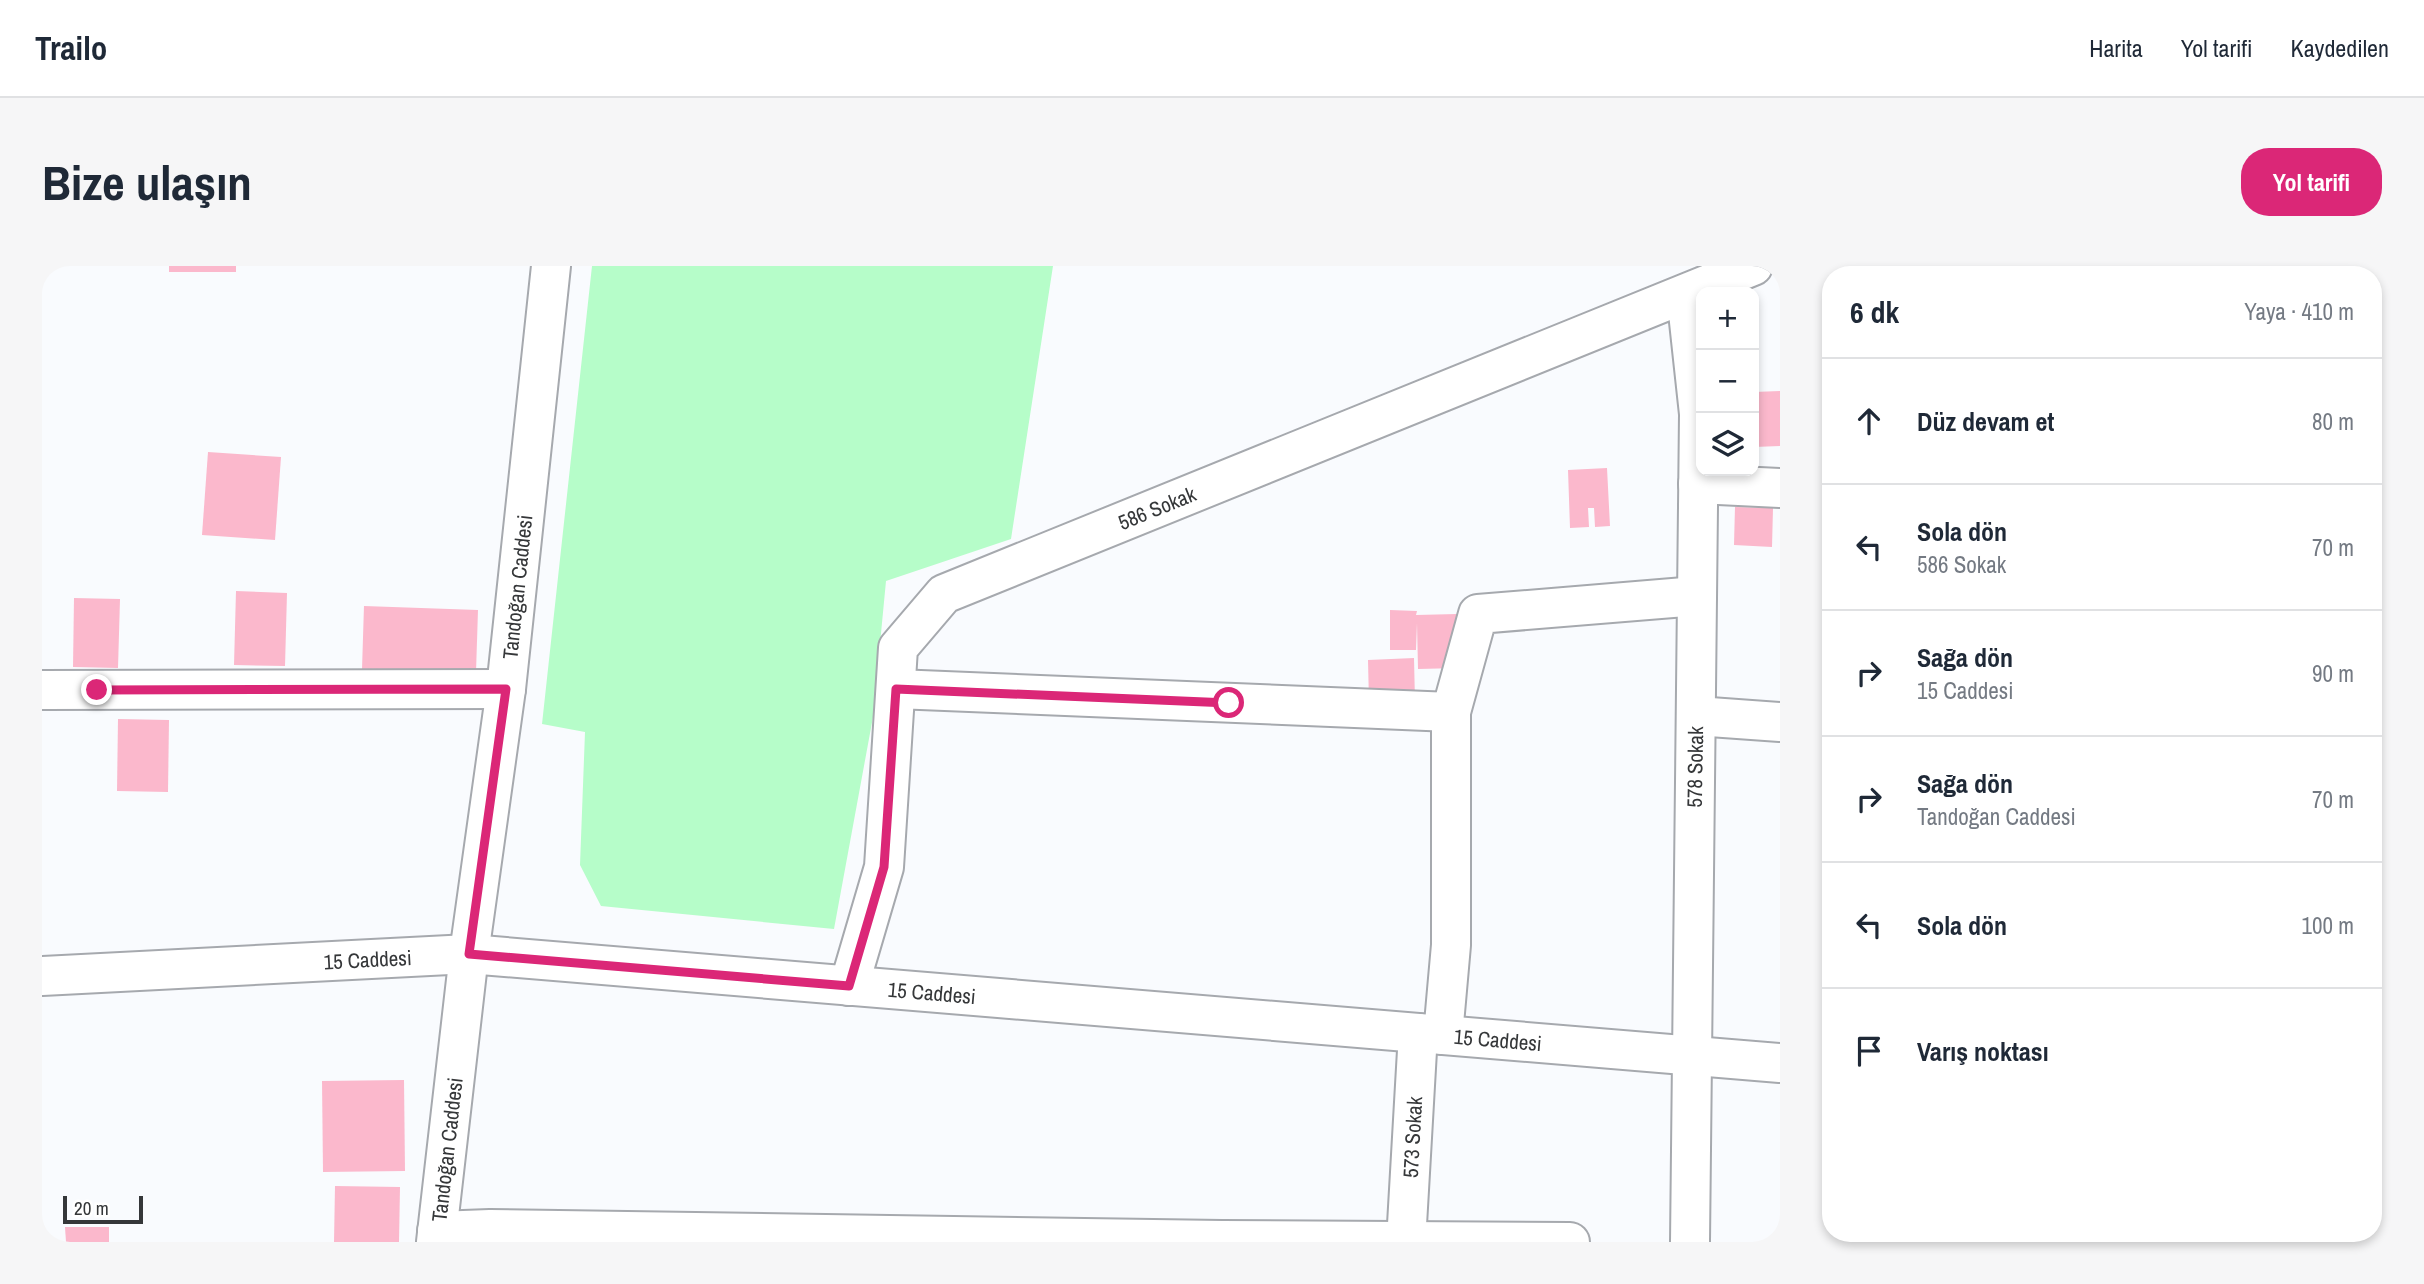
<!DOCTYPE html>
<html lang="tr">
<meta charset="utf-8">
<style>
:root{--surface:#fff;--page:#f6f6f7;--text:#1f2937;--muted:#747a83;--line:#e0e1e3;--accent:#db2777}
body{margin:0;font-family:"Archivo Narrow",sans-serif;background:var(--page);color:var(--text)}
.controls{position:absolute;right:21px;top:21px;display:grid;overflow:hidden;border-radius:14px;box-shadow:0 4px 10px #0003}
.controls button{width:63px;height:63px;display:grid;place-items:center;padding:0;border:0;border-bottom:2px solid var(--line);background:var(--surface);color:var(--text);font:35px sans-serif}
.scale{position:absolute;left:21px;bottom:18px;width:80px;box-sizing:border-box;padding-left:7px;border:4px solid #353739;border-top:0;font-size:19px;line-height:24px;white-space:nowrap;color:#353739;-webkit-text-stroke:5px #fff;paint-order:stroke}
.stop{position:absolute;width:21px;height:21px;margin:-16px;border:5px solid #db2777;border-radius:50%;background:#fff}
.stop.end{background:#db2777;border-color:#fff;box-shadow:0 2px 7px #0008}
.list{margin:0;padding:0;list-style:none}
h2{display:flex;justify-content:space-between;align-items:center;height:91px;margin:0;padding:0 28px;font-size:30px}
h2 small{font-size:23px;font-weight:400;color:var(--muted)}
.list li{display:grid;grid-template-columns:46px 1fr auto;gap:21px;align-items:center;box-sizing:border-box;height:126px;padding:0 28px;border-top:2px solid var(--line)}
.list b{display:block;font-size:26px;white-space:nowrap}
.list p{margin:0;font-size:23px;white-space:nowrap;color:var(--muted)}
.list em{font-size:23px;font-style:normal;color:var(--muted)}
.icon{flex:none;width:38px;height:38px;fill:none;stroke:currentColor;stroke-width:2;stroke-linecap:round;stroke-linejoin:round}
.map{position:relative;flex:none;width:1738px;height:976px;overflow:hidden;border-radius:28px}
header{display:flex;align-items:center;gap:42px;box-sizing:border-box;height:98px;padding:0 35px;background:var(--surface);border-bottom:2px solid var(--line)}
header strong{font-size:33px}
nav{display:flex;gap:38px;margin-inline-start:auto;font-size:24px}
.intro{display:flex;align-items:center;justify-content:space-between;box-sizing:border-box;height:168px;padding:0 42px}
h1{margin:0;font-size:49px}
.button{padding:18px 32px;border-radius:28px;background:var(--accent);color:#fff;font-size:24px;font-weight:700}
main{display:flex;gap:42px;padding:0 42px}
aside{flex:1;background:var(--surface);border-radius:28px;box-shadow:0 4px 10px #0003}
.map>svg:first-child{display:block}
.green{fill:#b6fdc9}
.building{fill:#fbb8cc}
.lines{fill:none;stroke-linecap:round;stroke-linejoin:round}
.minor-casing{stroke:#a6a9ae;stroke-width:42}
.minor{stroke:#fff;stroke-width:38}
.route{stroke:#db2777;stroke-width:9}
.labels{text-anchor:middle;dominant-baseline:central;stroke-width:5;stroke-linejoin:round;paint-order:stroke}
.street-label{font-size:21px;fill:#353739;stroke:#fff}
</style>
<header>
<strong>Trailo</strong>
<nav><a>Harita</a><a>Yol tarifi</a><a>Kaydedilen</a></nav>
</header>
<div class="intro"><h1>Bize ulaşın</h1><a class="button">Yol tarifi</a></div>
<main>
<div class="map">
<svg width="1738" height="976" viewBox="0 0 1738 976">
<rect width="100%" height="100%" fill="#f9fbfe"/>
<polygon class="green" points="550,0 1011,0 969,273 844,315 831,451 792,663 559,640 538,599 543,466 500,458"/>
<g class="building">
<rect x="127" y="0" width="67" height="6"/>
<polygon points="1738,125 1738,180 1712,181 1712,126"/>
<polygon points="166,186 239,191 233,274 160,269"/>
<polygon points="1565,202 1568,260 1553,261 1552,242 1546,242 1547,261 1528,262 1526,204"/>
<polygon points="1693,241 1731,242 1730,281 1692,279"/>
<polygon points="194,325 245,327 243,400 192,399"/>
<polygon points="32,332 78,333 76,402 31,401"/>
<polygon points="322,340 436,344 434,406 320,403"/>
<polygon points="1348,344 1375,345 1374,349 1415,348 1417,402 1376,403 1375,357 1374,384 1348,384"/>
<polygon points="1372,392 1373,436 1327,437 1326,394"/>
<polygon points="76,453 127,454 126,526 75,525"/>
<polygon points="362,814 363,905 281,906 280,815"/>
<polygon points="293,920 358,921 357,976 292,976"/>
<polygon points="23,961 67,961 67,976 24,976"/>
</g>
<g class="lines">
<g class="minor-casing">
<g id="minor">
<polyline points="1644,28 1657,148 1648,976"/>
<polyline points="1656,218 1738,222"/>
<polyline points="854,423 1409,446"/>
<polyline points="0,424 464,423"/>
<polyline points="1654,450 1738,456"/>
<path id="s1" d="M0 710 427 688 1738 797"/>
<path id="s2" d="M807 720 842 601 856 382 902 328 1711 0"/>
<polyline points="1401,769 1409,679 1409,446 1436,348 1655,330"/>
<polyline points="395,965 448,963 1180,974 1528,976"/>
<path id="s3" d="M394 976 427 688 464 423 509 0"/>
<path id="s4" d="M1364 976 1376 767"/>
</g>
</g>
<use href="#minor" class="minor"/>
</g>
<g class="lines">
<polyline class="route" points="55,424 464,423 427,688 807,720 842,601 854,423 1187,437"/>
</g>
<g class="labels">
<g class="street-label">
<text stroke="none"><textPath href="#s2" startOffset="644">586 Sokak</textPath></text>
<text stroke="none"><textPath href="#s3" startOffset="660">Tandoğan Caddesi</textPath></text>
<text transform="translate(1653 501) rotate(-89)">578 Sokak</text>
<text stroke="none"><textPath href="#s1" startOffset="326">15 Caddesi</textPath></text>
<text stroke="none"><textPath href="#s1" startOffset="892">15 Caddesi</textPath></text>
<text stroke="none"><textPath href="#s1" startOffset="1460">15 Caddesi</textPath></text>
<text stroke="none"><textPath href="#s4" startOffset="105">573 Sokak</textPath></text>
<text stroke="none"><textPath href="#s3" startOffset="93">Tandoğan Caddesi</textPath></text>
</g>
</g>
</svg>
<div class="controls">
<button>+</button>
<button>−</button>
<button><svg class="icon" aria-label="layers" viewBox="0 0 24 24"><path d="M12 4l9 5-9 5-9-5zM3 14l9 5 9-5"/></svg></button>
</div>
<div class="scale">20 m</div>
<div class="stop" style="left:1187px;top:437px"></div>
<div class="stop end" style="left:55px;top:424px"></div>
</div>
<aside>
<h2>6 dk<small>Yaya · 410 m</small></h2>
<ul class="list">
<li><svg class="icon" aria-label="ahead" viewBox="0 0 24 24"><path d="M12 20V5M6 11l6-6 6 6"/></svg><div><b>Düz devam et</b></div><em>80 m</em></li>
<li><svg class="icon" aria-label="left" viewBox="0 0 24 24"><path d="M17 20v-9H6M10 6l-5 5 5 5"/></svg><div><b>Sola dön</b><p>586 Sokak</p></div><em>70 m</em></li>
<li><svg class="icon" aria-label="right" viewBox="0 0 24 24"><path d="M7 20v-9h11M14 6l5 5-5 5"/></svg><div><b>Sağa dön</b><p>15 Caddesi</p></div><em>90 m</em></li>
<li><svg class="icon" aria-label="right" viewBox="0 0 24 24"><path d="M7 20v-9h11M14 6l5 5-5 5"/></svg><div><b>Sağa dön</b><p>Tandoğan Caddesi</p></div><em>70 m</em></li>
<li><svg class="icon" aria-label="left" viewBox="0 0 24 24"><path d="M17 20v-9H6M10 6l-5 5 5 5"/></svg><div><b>Sola dön</b></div><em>100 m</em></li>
<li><svg class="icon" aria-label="arrive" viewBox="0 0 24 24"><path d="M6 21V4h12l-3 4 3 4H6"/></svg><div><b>Varış noktası</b></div></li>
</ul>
</aside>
</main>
